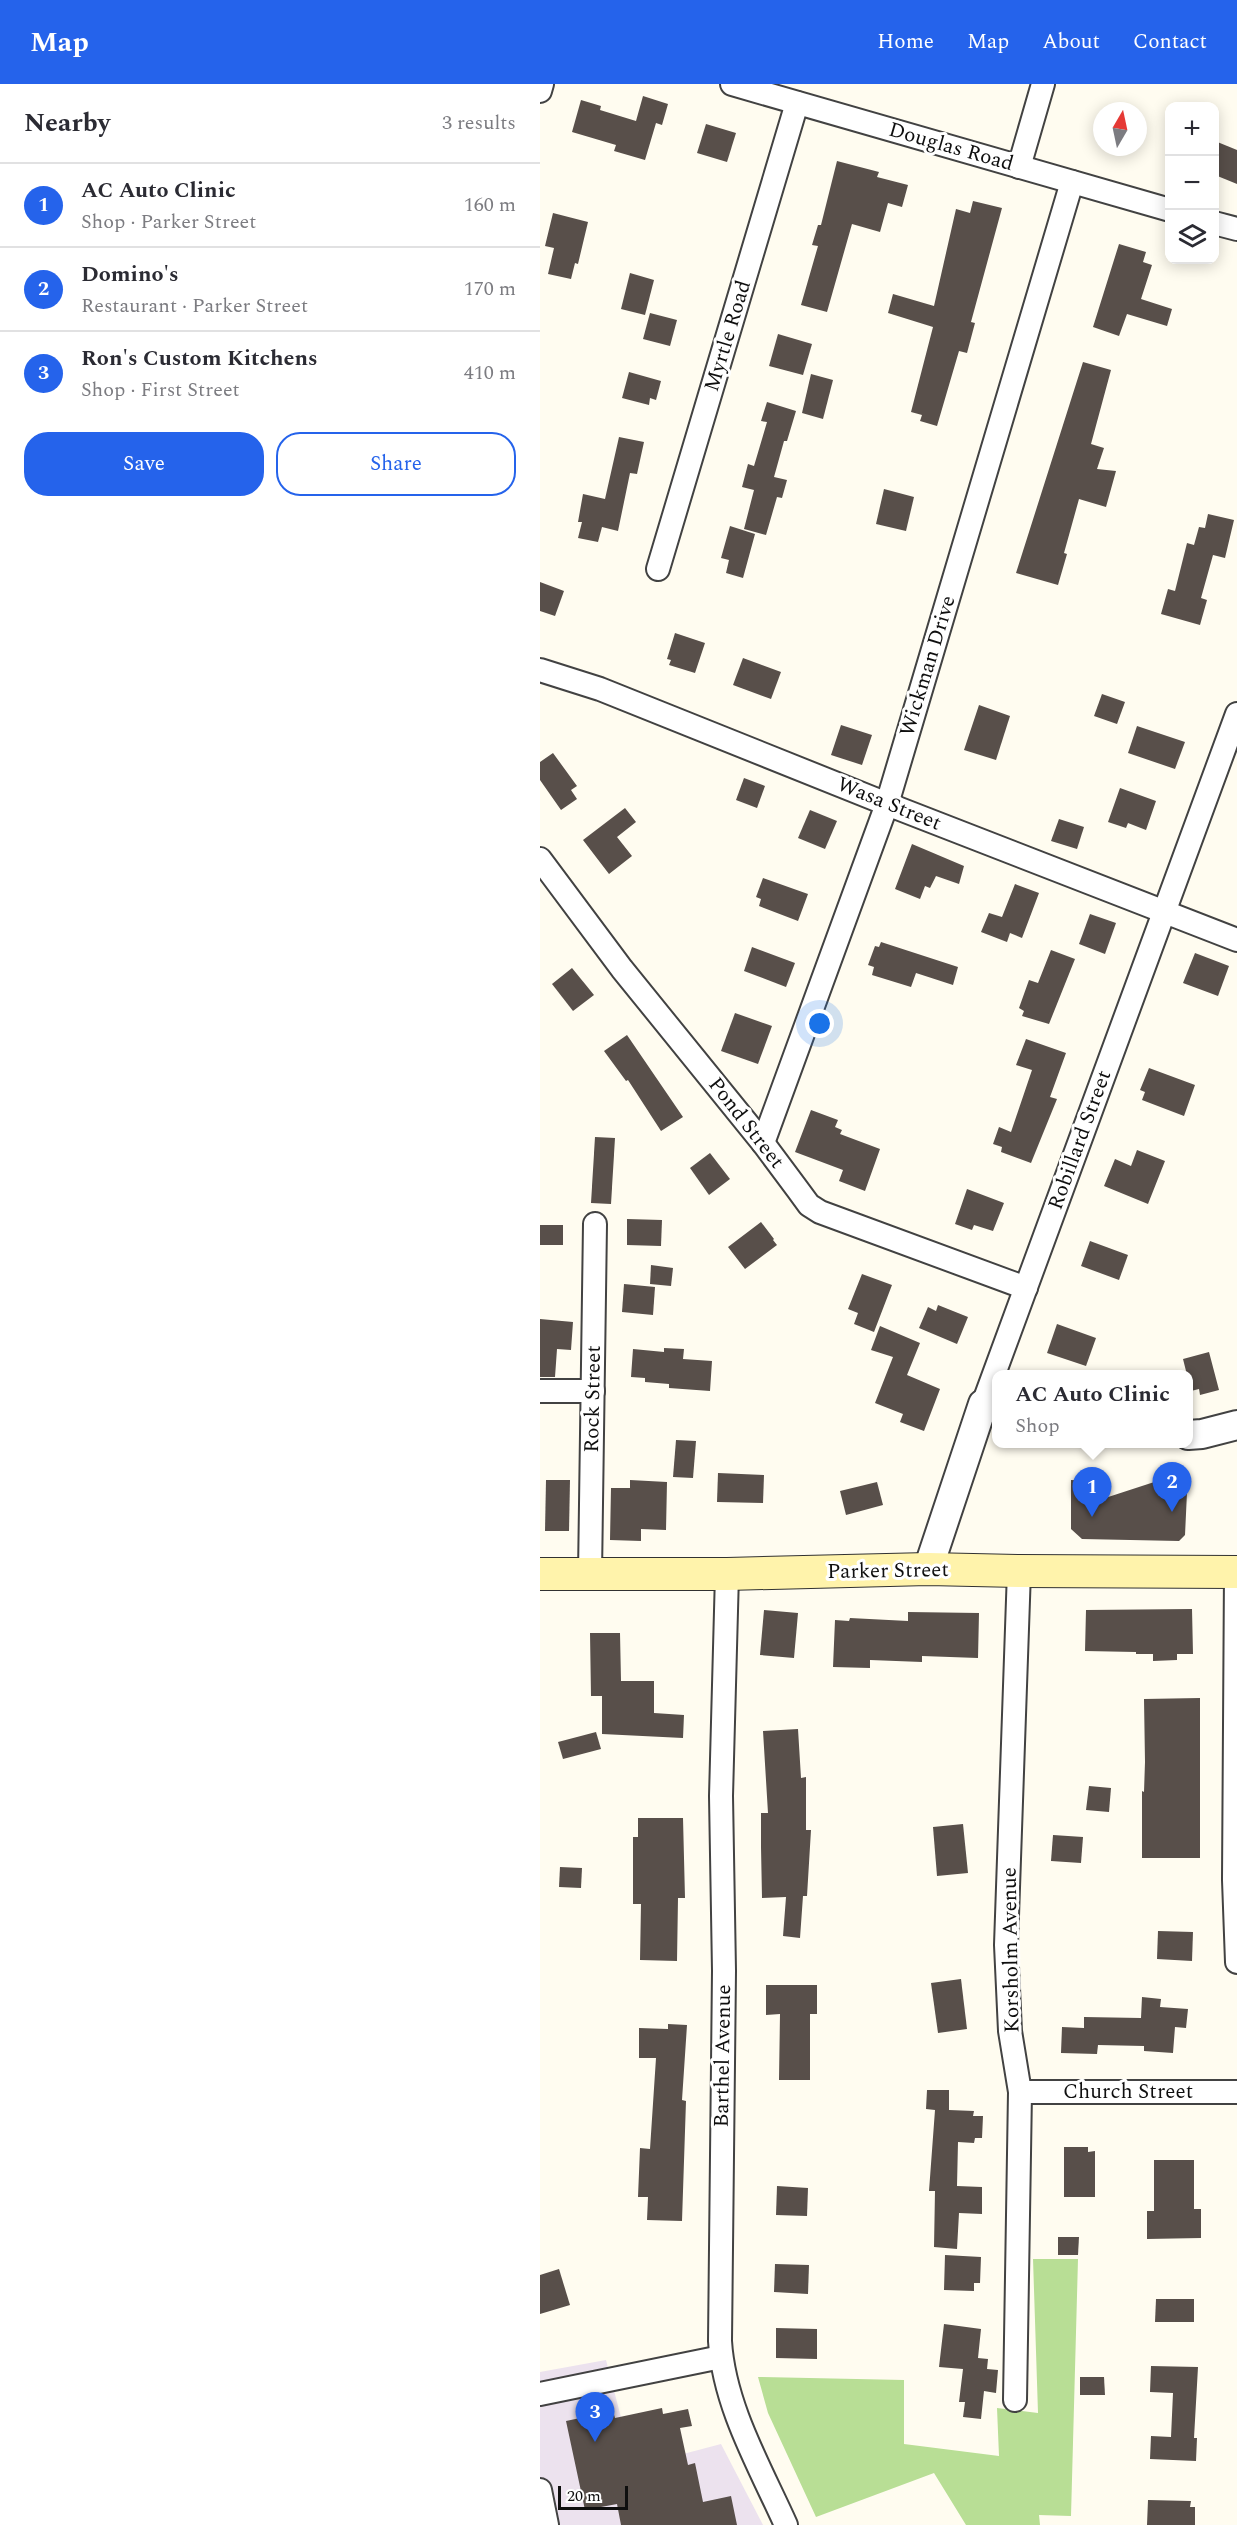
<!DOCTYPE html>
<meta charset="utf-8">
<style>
:root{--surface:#fff;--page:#f7f7f7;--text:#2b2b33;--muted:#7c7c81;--line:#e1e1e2;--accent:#2563eb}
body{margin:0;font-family:Spectral,serif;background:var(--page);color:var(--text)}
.controls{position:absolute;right:18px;top:18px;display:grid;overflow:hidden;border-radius:12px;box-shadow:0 3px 15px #0003}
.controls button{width:54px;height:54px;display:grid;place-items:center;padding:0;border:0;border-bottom:2px solid var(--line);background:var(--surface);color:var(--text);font:30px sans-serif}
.compass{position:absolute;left:553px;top:18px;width:54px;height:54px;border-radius:50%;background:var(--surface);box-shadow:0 3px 15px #0003;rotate:9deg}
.scale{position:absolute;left:18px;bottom:15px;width:70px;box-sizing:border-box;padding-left:6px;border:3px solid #0f0f0f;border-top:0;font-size:16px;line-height:21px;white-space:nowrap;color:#0f0f0f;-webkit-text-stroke:4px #fff;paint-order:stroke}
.you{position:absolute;left:280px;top:940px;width:21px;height:21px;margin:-15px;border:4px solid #fff;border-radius:50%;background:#1a73e8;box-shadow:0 0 0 9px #1a73e833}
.badge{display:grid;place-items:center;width:39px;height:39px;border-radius:50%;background:var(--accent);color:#fff;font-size:20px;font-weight:700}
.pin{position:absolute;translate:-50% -50px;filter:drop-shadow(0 2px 3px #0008)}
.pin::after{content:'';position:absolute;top:32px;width:21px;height:18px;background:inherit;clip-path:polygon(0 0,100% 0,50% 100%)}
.popup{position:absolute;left:452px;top:1286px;width:201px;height:78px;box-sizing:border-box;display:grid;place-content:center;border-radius:12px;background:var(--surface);filter:drop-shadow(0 2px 4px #0005);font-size:20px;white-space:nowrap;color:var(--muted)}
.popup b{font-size:22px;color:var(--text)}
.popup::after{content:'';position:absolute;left:50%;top:100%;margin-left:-12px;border:12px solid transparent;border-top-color:var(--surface)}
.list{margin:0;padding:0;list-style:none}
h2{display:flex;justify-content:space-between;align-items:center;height:78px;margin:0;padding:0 24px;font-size:26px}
h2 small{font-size:20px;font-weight:400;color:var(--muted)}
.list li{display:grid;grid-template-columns:39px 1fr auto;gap:18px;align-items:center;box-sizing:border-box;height:84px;padding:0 24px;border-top:2px solid var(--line)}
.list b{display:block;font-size:22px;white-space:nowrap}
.list p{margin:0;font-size:20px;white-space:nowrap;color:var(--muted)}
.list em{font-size:20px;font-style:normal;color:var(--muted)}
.actions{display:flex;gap:12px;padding:18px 24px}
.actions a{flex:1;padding:14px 0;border:2px solid var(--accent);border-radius:24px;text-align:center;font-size:21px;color:var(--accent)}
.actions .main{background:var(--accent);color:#fff}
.icon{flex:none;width:33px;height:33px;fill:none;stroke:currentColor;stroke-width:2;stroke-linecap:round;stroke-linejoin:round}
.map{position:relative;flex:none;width:697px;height:2441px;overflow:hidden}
header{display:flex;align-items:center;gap:36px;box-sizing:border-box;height:84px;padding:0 30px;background:var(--accent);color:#fff}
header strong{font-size:28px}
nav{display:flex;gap:33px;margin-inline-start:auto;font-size:21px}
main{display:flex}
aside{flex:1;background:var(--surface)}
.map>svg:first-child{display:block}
.industrial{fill:#ece2ee}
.forest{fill:#b8de95}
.building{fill:#584f4a}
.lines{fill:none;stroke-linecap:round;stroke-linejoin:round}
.minor-casing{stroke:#424242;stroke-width:26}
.tertiary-casing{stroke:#424242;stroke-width:32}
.secondary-casing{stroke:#313131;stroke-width:34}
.minor{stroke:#fff;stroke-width:22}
.tertiary{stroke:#fff;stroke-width:28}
.secondary{stroke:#fff3ab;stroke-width:32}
.labels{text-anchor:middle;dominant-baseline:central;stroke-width:6;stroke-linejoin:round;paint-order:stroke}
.street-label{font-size:21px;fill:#0f0f0f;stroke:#fff}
</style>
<header>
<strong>Map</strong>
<nav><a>Home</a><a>Map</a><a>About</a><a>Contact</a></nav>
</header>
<main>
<aside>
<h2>Nearby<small>3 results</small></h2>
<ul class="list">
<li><span class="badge">1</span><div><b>AC Auto Clinic</b><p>Shop · Parker Street</p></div><em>160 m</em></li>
<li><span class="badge">2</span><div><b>Domino's</b><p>Restaurant · Parker Street</p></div><em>170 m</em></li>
<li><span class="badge">3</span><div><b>Ron's Custom Kitchens</b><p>Shop · First Street</p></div><em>410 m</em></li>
</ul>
<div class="actions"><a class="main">Save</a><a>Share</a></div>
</aside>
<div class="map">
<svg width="697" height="2441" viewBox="0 0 697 2441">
<rect width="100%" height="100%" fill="#fffcf0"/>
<polygon class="industrial" points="66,2276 94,2383 181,2360 223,2441 0,2441 0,2288"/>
<polygon class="forest" points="493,2175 538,2175 531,2432 499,2431 500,2441 426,2441 394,2389 276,2433 228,2329 218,2293 364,2296 364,2360 459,2372 457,2324 498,2329"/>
<g class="building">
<polygon points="103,12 128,20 122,41 116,39 105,76 74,67 76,61 32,48 41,16 61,22 60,26 96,37"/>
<polygon points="166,40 196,49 187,78 157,69"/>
<polygon points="675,57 697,66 697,100 675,91"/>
<polygon points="297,77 339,88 337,93 368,101 362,123 348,119 340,148 312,140 287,228 261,221 278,162 272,161 278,141 281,141"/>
<polygon points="433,117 462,124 431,238 435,239 427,269 419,267 397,342 380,337 382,331 371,328 393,243 348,229 353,210 394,222 416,125 430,129"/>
<polygon points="13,129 48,138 38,180 35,179 31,195 8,190 14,164 5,162"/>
<polygon points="579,160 606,168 603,178 612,181 601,215 632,225 627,242 587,230 579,252 553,243"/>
<polygon points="90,189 114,196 105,231 81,225"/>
<polygon points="110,229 137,236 130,262 103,255"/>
<polygon points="238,250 272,260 263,291 229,282"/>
<polygon points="543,278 571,286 551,360 564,364 557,385 576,387 566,423 539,415 524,469 527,470 518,501 476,489"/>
<polygon points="89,288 121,297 116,316 110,314 109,321 82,314"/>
<polygon points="271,290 293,296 283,335 262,329"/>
<polygon points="227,318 256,327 247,357 244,357 234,393 247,396 242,414 237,413 226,451 204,445 214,406 202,403 208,380 214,382 227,338 221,337"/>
<polygon points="79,353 104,358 97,390 90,389 78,447 62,443 58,458 38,454 42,438 38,438 43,410 65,415"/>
<polygon points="344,405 374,413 366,447 336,440"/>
<polygon points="668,430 694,436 685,474 673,471 661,514 667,516 660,541 621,530 628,505 635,507 647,459 654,461 659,443 665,444"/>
<polygon points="190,442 215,450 203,494 186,489 189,476 181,474"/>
<polygon points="0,498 24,507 15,532 0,527"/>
<polygon points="135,549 165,559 155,589 129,581 131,576 127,575"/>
<polygon points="203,574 241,588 231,615 193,601"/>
<polygon points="562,610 585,618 577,640 554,632"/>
<polygon points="439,621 470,632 456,676 424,666"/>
<polygon points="301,641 332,651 322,681 291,671"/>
<polygon points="597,642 645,658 635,685 588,669"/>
<polygon points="13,669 37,702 31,706 37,715 21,726 0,696 0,678"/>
<polygon points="204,694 225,702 217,724 196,716"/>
<polygon points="580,704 616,717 606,746 588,739 586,744 568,738"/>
<polygon points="85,724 96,738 77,753 92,772 69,790 43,756"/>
<polygon points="270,726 297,737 285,765 258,754"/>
<polygon points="519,735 544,743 537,765 511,757"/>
<polygon points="372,760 424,782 419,800 396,792 390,804 385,802 380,815 355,805"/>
<polygon points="223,794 268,810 258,837 219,822 221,815 216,813"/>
<polygon points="475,800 499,809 482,854 470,849 467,858 441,848 449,829 462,833"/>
<polygon points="550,830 576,839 565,870 539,860"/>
<polygon points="341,858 418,883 413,901 376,889 371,903 332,891 334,883 328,881 335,862 339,863"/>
<polygon points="212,863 255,879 246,903 204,887"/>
<polygon points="511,866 535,875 509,940 482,932 484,927 479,924 489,896 498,899"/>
<polygon points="655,869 689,882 678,912 643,899"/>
<polygon points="32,884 54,911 33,927 12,900"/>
<polygon points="195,929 232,942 218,980 181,967"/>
<polygon points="87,951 143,1033 121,1047 88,996 86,997 64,967"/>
<polygon points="486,955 526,969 510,1013 517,1015 491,1079 461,1068 462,1063 453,1060 459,1043 471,1048 492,986 476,981"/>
<polygon points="609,984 655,1001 644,1032 602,1016 605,1008 600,1006"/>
<polygon points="271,1026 298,1036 295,1043 302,1046 300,1050 340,1065 325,1107 299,1097 303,1086 255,1068"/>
<polygon points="55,1053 75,1054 71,1120 51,1119"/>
<polygon points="597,1066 625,1077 608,1120 564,1102 575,1075 591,1082"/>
<polygon points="170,1069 190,1095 169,1111 150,1084"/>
<polygon points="427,1105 464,1119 453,1147 434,1141 432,1146 415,1140"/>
<polygon points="87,1135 122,1136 121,1162 87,1161"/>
<polygon points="221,1138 234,1155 233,1156 237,1161 205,1185 188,1163"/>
<rect x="0" y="1141" width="23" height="20"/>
<polygon points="550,1157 588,1171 579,1196 541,1182"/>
<polygon points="111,1181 133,1184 131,1202 110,1200"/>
<polygon points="322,1190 352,1201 334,1248 314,1240 318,1229 308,1225"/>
<polygon points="84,1200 115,1203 113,1231 82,1228"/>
<polygon points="398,1221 428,1233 417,1260 379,1244 388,1223 396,1227"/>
<polygon points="0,1235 33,1238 31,1266 17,1265 15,1293 0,1293"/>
<polygon points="517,1240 556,1254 546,1282 507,1269"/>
<polygon points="340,1242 380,1259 367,1291 400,1305 384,1347 360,1338 363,1330 335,1319 353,1273 331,1266"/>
<polygon points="124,1264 144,1265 143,1275 172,1277 170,1307 129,1304 129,1300 105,1298 105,1294 91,1293 93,1265 124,1268"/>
<polygon points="669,1268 679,1306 660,1311 659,1305 651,1307 643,1275"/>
<polygon points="136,1356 156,1357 153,1394 133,1393"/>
<polygon points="648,1387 645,1451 639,1457 542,1455 531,1445 531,1396 560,1397 559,1416"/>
<polygon points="178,1389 224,1391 223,1419 177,1418"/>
<polygon points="6,1396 30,1396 29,1447 5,1447"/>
<polygon points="90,1396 127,1398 126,1446 101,1445 101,1457 70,1456 71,1404 90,1404"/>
<polygon points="337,1398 343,1421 306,1431 300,1407"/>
<polygon points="652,1525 653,1570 637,1570 637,1576 613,1577 613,1570 596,1570 596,1568 545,1567 546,1526"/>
<polygon points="224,1526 258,1529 254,1574 220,1571"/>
<polygon points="368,1528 439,1529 438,1574 382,1572 382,1578 330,1576 330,1584 293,1583 295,1536 309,1537 310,1534 368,1537"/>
<polygon points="50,1549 80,1549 81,1597 114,1597 114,1629 144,1631 143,1654 62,1650 62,1612 51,1612"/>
<polygon points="660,1614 660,1774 602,1774 602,1707 604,1708 605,1678 604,1615"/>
<polygon points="258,1645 261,1694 266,1693 266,1746 271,1746 267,1812 263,1812 260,1854 243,1852 246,1813 222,1814 221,1763 221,1729 228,1729 223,1647"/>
<polygon points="56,1648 61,1665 23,1675 18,1658"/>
<polygon points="549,1702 571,1704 569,1728 546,1726"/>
<polygon points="98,1734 143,1734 145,1814 138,1814 137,1877 100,1876 101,1820 93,1820 93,1753 98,1753"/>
<polygon points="423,1740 428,1789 397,1792 393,1743"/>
<polygon points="513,1751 543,1753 541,1779 511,1777"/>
<polygon points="20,1783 42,1784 41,1804 19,1803"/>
<polygon points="618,1847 653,1848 652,1877 617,1875"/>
<polygon points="421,1895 427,1945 398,1949 391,1899"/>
<polygon points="226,1901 277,1901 277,1930 270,1930 270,1996 239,1996 240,1930 226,1931"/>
<polygon points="602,1913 621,1915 620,1923 648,1925 646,1944 635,1943 633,1969 604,1967 604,1962 558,1961 557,1970 521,1969 522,1943 544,1944 544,1933 601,1934"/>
<polygon points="128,1940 147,1941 142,2016 146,2017 142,2137 107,2136 108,2113 98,2113 100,2064 110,2065 116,1974 99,1974 99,1944 128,1945"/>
<polygon points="387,2006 409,2006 409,2026 434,2027 433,2032 443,2032 442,2054 435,2054 434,2059 418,2058 417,2102 442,2103 442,2130 419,2129 417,2165 394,2163 395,2107 389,2107 395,2026 386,2025"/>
<polygon points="524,2063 548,2063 548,2068 555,2067 555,2113 524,2113"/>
<polygon points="614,2076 654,2076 654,2125 661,2125 661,2154 607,2155 607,2127 614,2127"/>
<polygon points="237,2102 268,2104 267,2132 236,2131"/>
<polygon points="518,2153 539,2153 538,2171 518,2171"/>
<polygon points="405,2171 441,2173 440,2199 434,2199 434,2207 404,2206"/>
<polygon points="235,2180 269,2181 268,2210 234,2208"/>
<polygon points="19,2185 30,2221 0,2230 0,2191"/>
<polygon points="616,2215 654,2215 654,2238 615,2238"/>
<polygon points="404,2240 441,2245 438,2274 448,2275 447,2285 458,2286 456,2309 444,2307 441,2335 423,2333 425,2318 419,2318 423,2285 399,2283"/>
<polygon points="236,2244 277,2245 277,2275 236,2274"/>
<polygon points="611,2282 658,2283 654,2354 657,2354 656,2377 610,2375 611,2352 631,2353 633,2309 610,2308"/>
<polygon points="540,2293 564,2293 565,2311 540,2311"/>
<polygon points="122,2324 123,2330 148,2325 152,2342 140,2344 148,2381 155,2379 163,2418 191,2412 197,2441 81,2441 77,2420 45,2426 26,2337 73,2327 75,2334"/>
<polygon points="608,2416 651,2417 650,2423 655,2423 655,2441 607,2441"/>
</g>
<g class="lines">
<g class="minor-casing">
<g id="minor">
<polyline points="192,0 630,126"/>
<polyline points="0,7 2,0"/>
<polyline points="479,83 503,0"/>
<polyline points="674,139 697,145"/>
<polyline points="118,485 257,19"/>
<polyline points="0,586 60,605 347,720 697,856"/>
<polyline points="0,775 82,885 223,1059 258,1106 269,1121 280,1128 486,1204"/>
<polyline points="223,1059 347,720 532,98"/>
<polyline points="0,1307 53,1307"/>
<polyline points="443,1320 697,630"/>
<polyline points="696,1488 694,1796 697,1878"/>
<polyline points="50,1490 55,1140"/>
<path d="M187 1490 181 1712 184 1887 180 2257C184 2322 220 2383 246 2441"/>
<polyline points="480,2008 697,2008"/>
<polyline points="0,2310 181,2273"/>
<polyline points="475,2316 480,2008 470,1947 466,1861 479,1487"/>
<polyline points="0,2406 7,2441"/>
</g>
</g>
<g class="tertiary-casing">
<g id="tertiary">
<polyline points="648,1351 662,1350 697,1341"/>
<polyline points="388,1485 443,1320 456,1324"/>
</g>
</g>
<g class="secondary-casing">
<polyline id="secondary" points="0,1490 187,1490 388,1485 479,1487 697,1488"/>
</g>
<use href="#minor" class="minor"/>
<use href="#tertiary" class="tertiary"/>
<use href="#secondary" class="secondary"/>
</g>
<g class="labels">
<g class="street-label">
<text transform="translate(411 63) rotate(16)">Douglas Road</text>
<text transform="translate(188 252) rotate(-73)">Myrtle Road</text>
<text transform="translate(388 582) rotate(-73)">Wickman Drive</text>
<text transform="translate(349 720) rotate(22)">Wasa Street</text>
<text transform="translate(206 1039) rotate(52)">Pond Street</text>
<text transform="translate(540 1056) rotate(-70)">Robillard Street</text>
<text transform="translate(53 1315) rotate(-89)">Rock Street</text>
<text transform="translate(348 1487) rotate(-1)">Parker Street</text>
<text transform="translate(471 1866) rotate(-91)">Korsholm Avenue</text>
<text transform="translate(183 1972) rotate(-89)">Barthel Avenue</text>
<text x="588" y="2008">Church Street</text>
</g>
</g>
</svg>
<div class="controls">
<button>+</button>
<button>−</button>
<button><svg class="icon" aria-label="layers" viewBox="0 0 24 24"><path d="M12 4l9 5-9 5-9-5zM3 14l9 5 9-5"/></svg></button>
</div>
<svg class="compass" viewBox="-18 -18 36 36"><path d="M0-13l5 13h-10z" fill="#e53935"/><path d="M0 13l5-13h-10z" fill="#7c7c81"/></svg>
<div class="scale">20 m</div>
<div class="you"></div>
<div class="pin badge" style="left:552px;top:1433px">1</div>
<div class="popup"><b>AC Auto Clinic</b>Shop</div>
<div class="pin badge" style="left:632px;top:1428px">2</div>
<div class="pin badge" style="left:55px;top:2358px">3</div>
</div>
</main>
